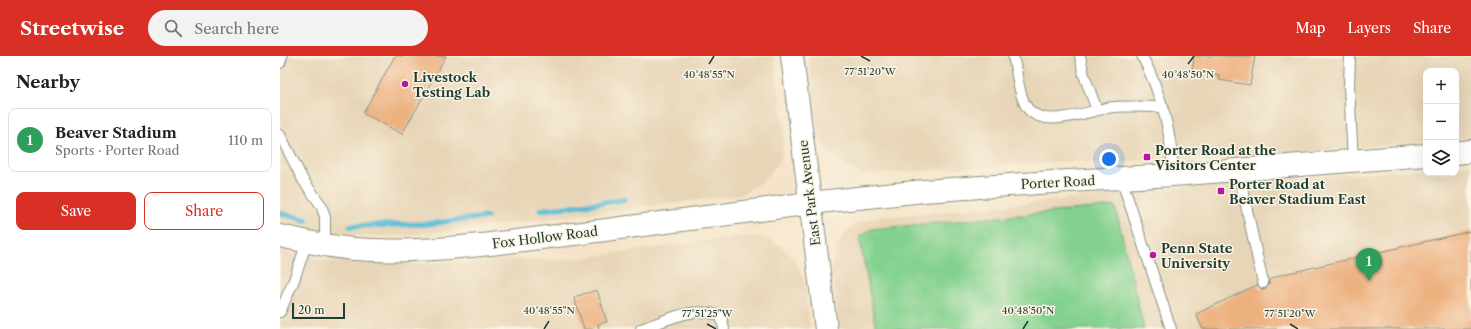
<!DOCTYPE html>
<meta charset="utf-8">
<style>
:root{--surface:#fff;--page:#f2f2f2;--text:#202124;--muted:#757577;--line:#e0e0e0;--accent:#d93025}
body{margin:0;font-family:"Libre Caslon Text",serif;background:var(--page);color:var(--text)}
.controls{position:absolute;right:12px;top:12px;display:grid;overflow:hidden;border-radius:8px;box-shadow:0 4px 16px #0002}
.controls button{width:36px;height:36px;display:grid;place-items:center;padding:0;border:0;border-bottom:1px solid var(--line);background:var(--surface);color:var(--text);font:20px sans-serif}
.scale{position:absolute;left:12px;bottom:10px;width:53px;box-sizing:border-box;padding-left:4px;border:2px solid #1f3d34;border-top:0;font-size:11px;line-height:14px;white-space:nowrap;color:#1f3d34;-webkit-text-stroke:3px #fcf5e5;paint-order:stroke}
.you{position:absolute;left:829px;top:103px;width:14px;height:14px;margin:-10px;border:3px solid #fff;border-radius:50%;background:#1a73e8;box-shadow:0 0 0 6px #1a73e833}
.badge{display:grid;place-items:center;width:26px;height:26px;border-radius:50%;background:var(--accent);color:#fff;font-size:13px;font-weight:700}
.pin{position:absolute;translate:-50% -33px;filter:drop-shadow(0 1px 2px #0008)}
.pin::after{content:'';position:absolute;top:21px;width:14px;height:12px;background:inherit;clip-path:polygon(0 0,100% 0,50% 100%)}
.list{margin:0;padding:0;list-style:none}
h2{display:flex;justify-content:space-between;align-items:center;height:52px;margin:0;padding:0 16px;font-size:17px}
h2 small{font-size:13px;font-weight:400;color:var(--muted)}
.list li{display:grid;grid-template-columns:26px 1fr auto;gap:12px;align-items:center;box-sizing:border-box;height:64px;margin:0 8px 8px;padding:0 8px;border:1px solid var(--line);border-radius:8px}
.list b{display:block;font-size:15px;white-space:nowrap}
.list p{margin:0;font-size:13px;white-space:nowrap;color:var(--muted)}
.list em{font-size:13px;font-style:normal;color:var(--muted)}
.actions{display:flex;gap:8px;padding:12px 16px}
.actions a{flex:1;padding:9px 0;border:1px solid var(--accent);border-radius:8px;text-align:center;font-size:14px;color:var(--accent)}
.actions .main{background:var(--accent);color:#fff}
.icon{flex:none;width:22px;height:22px;fill:none;stroke:currentColor;stroke-width:2;stroke-linecap:round;stroke-linejoin:round}
.map{position:relative;flex:none;width:1191px;height:273px;overflow:hidden}
header{display:flex;align-items:center;gap:24px;box-sizing:border-box;height:56px;padding:0 20px;background:var(--accent);color:#fff}
header strong{font-size:19px}
nav{display:flex;gap:22px;margin-inline-start:auto;font-size:14px}
.search{width:280px;height:36px;background:var(--page);display:flex;align-items:center;gap:10px;box-sizing:border-box;padding:0 14px;border-radius:22px;color:var(--muted);font-size:15px}
main{display:flex}
aside{flex:1;background:var(--surface)}
.map>svg:first-child{display:block}
.built{fill:#e7d5b7}
.green{fill:#83d18f;stroke:#518762}
.lines{fill:none;stroke-linecap:round;stroke-linejoin:round}
.stream{stroke:#57bad5;stroke-width:5.5}
.building{fill:#edb07f}
.service-casing{stroke:#8a907e;stroke-width:12}
.tertiary-casing{stroke:#8a907e;stroke-width:24}
.secondary-casing{stroke:#8a907e;stroke-width:24}
.service{stroke:#fff;stroke-width:10}
.tertiary{stroke:#fff;stroke-width:22}
.secondary{stroke:#fff;stroke-width:22}
.ticks{fill:none;stroke:#1f3d34;stroke-width:1.5}
.poi-dot{fill:#b5179e;stroke:#fcf5e5;stroke-width:1.5}
.labels{text-anchor:middle;dominant-baseline:central;stroke-width:3;stroke-linejoin:round;paint-order:stroke}
.poi-label{font-size:13px;font-weight:bold;fill:#1f3d34;stroke:#fcf5e5;text-anchor:start}
.street-label{font-size:13px;fill:#1f3d34;stroke:#fcf5e5}
.ticks-label{font-size:10px;text-anchor:middle;fill:#1f3d34;stroke:#fcf5e5;stroke-width:3;stroke-linejoin:round;paint-order:stroke}
</style>
<header>
<strong>Streetwise</strong>
<div class="search"><svg class="icon" aria-label="search" viewBox="0 0 24 24"><circle cx="10" cy="10" r="6"/><path d="M15 15l6 6"/></svg>Search here</div>
<nav><a>Map</a><a>Layers</a><a>Share</a></nav>
</header>
<main>
<aside>
<h2>Nearby<small></small></h2>
<ul class="list">
<li><span class="badge" style="background:#2e9e5b">1</span><div><b>Beaver Stadium</b><p>Sports · Porter Road</p></div><em>110 m</em></li>
</ul>
<div class="actions"><a class="main">Save</a><a>Share</a></div>
</aside>
<div class="map">
<svg width="1191" height="273" viewBox="0 0 1191 273">
<rect width="100%" height="100%" fill="#fcf5e5"/>
<filter id="ink" filterUnits="userSpaceOnUse"><feTurbulence type="fractalNoise" baseFrequency=".025" numOctaves="2"/><feDisplacementMap in="SourceGraphic" scale="8" xChannelSelector="R" yChannelSelector="G"/><feConvolveMatrix kernelMatrix="1 2 1 2 8 2 1 2 1" color-interpolation-filters="sRGB"/></filter>
<filter id="wash" filterUnits="userSpaceOnUse"><feTurbulence type="fractalNoise" baseFrequency=".012" numOctaves="4" result="noise"/><feDisplacementMap in="SourceGraphic" scale="16" xChannelSelector="R" yChannelSelector="G"/><feGaussianBlur stdDeviation="0.9" result="paint"/><feColorMatrix in="noise" values="0 0 0 0 0 0 0 0 0 0 0 0 0 0 0 0 0 1.4 0 .05"/><feComposite in="paint" operator="in"/></filter>
<g filter="url(#wash)">
<rect width="100%" height="100%" fill="#f5e4c9"/>
<g class="built">
<polygon points="0,0 494,0 504,72 502,99 498,107 482,126 460,139 134,179 81,180 26,173 0,166"/>
<polygon points="529,0 1191,0 1191,83 1176,84 1176,15 1146,15 1146,86 931,103 851,106 775,106 585,119 564,109 548,96 540,84 535,56"/>
<polygon points="1191,109 1191,273 559,273 552,209 557,190 564,178 577,168 591,162 832,139 918,129 1146,113 1146,117 1176,117 1176,110"/>
<polygon points="472,180 487,183 501,190 515,204 524,223 530,273 0,273 0,194 47,205 65,206 130,208 240,203 269,204 301,202 447,182"/>
</g>
<polygon class="green" points="835,150 864,273 596,273 580,184 580,180 592,173"/>
<g class="lines">
<g class="stream">
<polyline points="260,154 344,144"/>
<polyline points="0,157 26,164"/>
<polyline points="70,170 146,168 207,161"/>
</g>
</g>
<g id="blocks">
<g class="building">
<polygon points="115,0 166,0 122,78 83,57"/>
<polygon points="914,0 975,0 970,29 939,24 939,19 912,15"/>
<polygon points="1191,175 1191,273 923,273 916,258 977,229 981,233 985,233 989,229 989,224 1000,219"/>
<polygon points="317,234 327,266 318,268 319,273 304,273 294,241"/>
</g>
</g>
</g>
<g filter="url(#ink)">
<use href="#blocks" fill-opacity="0" stroke="#8a907e" stroke-width="1"/>
<g class="lines">
<g class="service-casing">
<g id="service">
<path d="M733 0C737 15 739 45 750 55 770 73 811 53 834 51 850 50 866 51 883 51"/>
<polyline points="800,0 804,19 817,54"/>
<path d="M862 0C881 37 892 77 893 119"/>
<polyline points="1070,0 1069,30 1073,105"/>
<polyline points="0,7 2,0"/>
<polyline points="0,79 23,124 41,149 45,161 45,189"/>
<polyline points="958,113 983,227"/>
<polyline points="841,122 891,273"/>
<polyline points="0,256 14,224 27,186"/>
<path d="M361 273C388 264 413 249 441 260L444 273"/>
</g>
</g>
<g class="tertiary-casing">
<g id="tertiary">
<polyline points="1176,97 1191,95"/>
<polyline points="530,147 644,135 772,126 893,119 1146,99"/>
</g>
</g>
<g class="secondary-casing">
<g id="secondary">
<polyline points="512,0 546,273"/>
<path d="M0 180C24 185 49 191 74 193 148 199 229 185 303 177 378 167 454 158 530 147"/>
</g>
</g>
<use href="#service" class="service"/>
<use href="#tertiary" class="tertiary"/>
<use href="#secondary" class="secondary"/>
</g>
</g>
<path class="ticks" d="M581 0 590 5M429 8 434 0M908 8 914 0M427 268 436 273M1010 268 1018 273M264 273 269 265M743 273 748 265"/>
<g class="poi-dot">
<circle cx="125" cy="28" r="4"/>
<rect x="863" y="97" width="8" height="8" rx="2"/>
<rect x="937" y="131" width="8" height="8" rx="2"/>
<circle cx="873" cy="199" r="4"/>
</g>
<g class="labels">
<g class="poi-label">
<text x="133" y="21">Livestock<tspan x="133" dy="15">Testing Lab</tspan></text>
<text x="875" y="94">Porter Road at the<tspan x="875" dy="15">Visitors Center</tspan></text>
<text x="949" y="128">Porter Road at<tspan x="949" dy="15">Beaver Stadium East</tspan></text>
<text x="881" y="192">Penn State<tspan x="881" dy="15">University</tspan></text>
</g>
<g class="street-label">
<text transform="translate(778 126) rotate(-3)">Porter Road</text>
<text transform="translate(529 137) rotate(-97)">East Park Avenue</text>
<text transform="translate(265 181) rotate(-7)">Fox Hollow Road</text>
</g>
</g>
<g class="ticks-label">
<text x="590" y="19">77°51'20"W</text>
<text x="429" y="22">40°48'55"N</text>
<text x="908" y="22">40°48'50"N</text>
<text x="269" y="258">40°48'55"N</text>
<text x="748" y="258">40°48'50"N</text>
<text x="427" y="261">77°51'25"W</text>
<text x="1010" y="261">77°51'20"W</text>
</g>
</svg>
<div class="controls">
<button>+</button>
<button>−</button>
<button><svg class="icon" aria-label="layers" viewBox="0 0 24 24"><path d="M12 4l9 5-9 5-9-5zM3 14l9 5 9-5"/></svg></button>
</div>
<div class="scale">20 m</div>
<div class="you"></div>
<div class="pin badge" style="left:1089px;top:225px;background:#2e9e5b">1</div>
</div>
</main>
